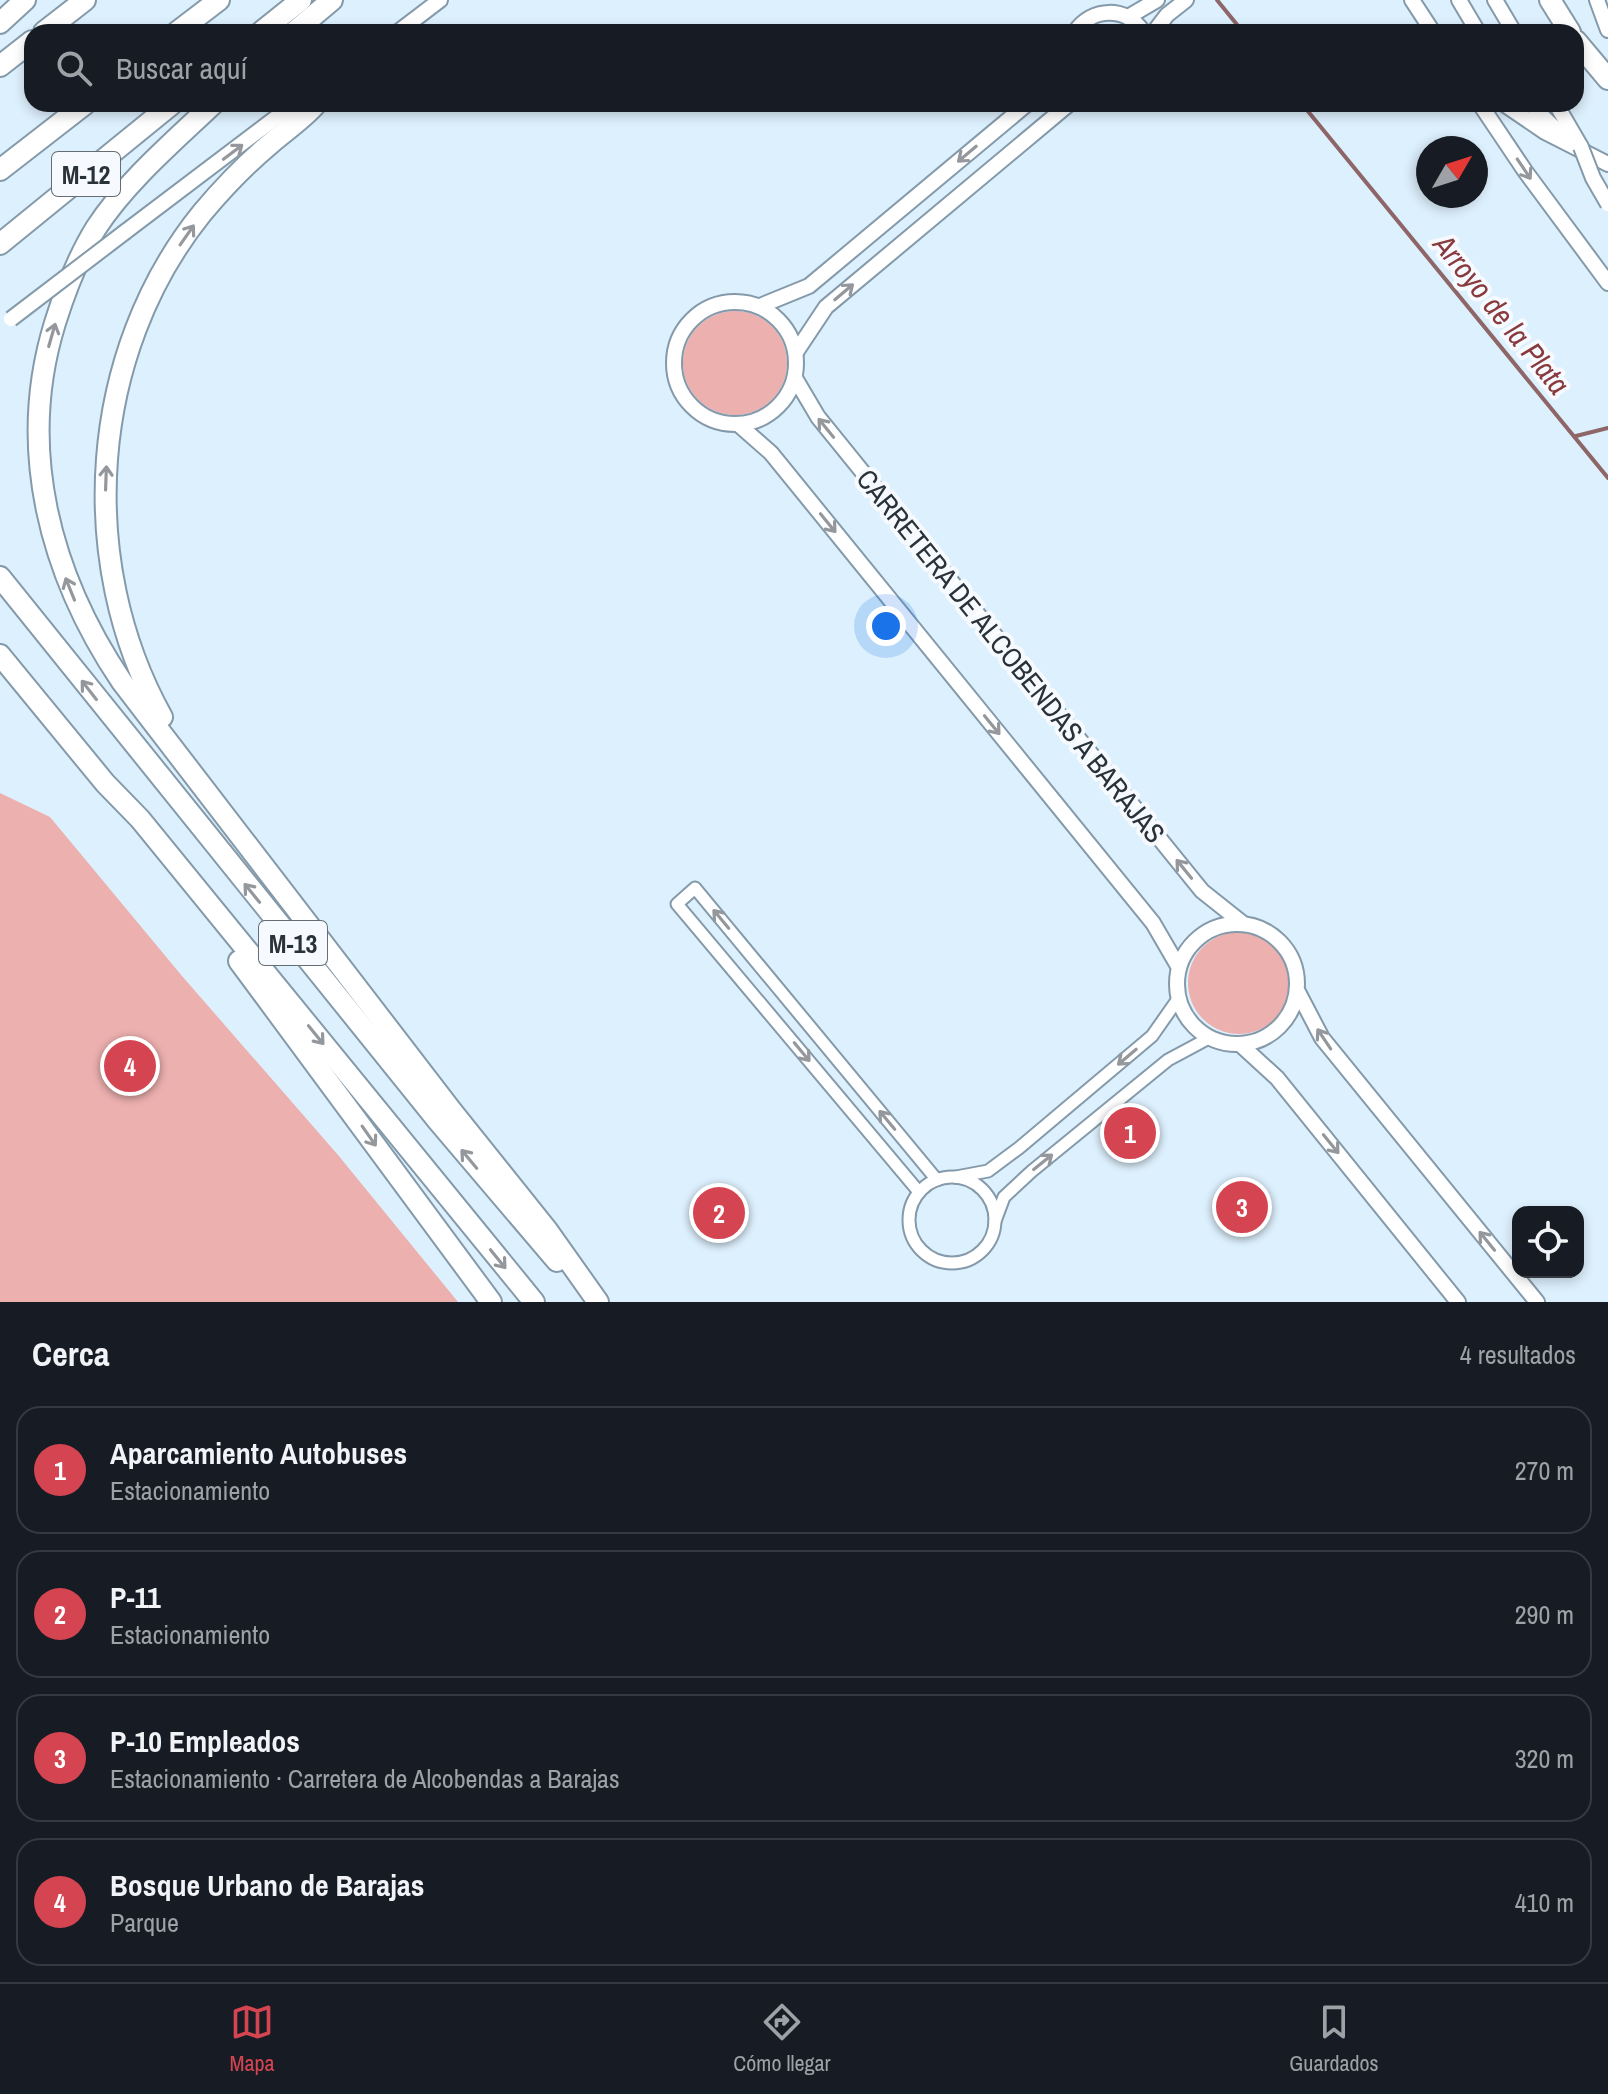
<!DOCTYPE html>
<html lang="es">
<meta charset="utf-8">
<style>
:root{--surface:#171b24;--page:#20242c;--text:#f1f3f6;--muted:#9ea1a6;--line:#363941;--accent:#d54451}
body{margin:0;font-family:"Archivo Narrow",sans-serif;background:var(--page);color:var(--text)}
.controls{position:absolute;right:24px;bottom:24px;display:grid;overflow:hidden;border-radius:16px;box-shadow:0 4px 12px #0003}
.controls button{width:72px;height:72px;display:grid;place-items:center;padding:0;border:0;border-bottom:2px solid var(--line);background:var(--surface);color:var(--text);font:40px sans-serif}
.compass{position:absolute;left:1416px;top:136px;width:72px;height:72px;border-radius:50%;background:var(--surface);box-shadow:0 4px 12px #0003;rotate:51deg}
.you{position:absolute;left:886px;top:626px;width:28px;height:28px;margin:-20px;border:6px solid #fff;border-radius:50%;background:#1a73e8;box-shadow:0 0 0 12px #1a73e833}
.badge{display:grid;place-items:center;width:52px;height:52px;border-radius:50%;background:var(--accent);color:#fff;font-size:26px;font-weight:700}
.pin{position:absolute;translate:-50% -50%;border:4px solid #fff;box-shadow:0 2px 8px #0006}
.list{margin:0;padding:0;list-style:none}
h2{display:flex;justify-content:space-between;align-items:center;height:104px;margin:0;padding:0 32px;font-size:34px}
h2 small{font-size:26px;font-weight:400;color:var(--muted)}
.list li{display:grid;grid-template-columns:52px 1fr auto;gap:24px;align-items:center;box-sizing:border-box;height:128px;margin:0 16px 16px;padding:0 16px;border:2px solid var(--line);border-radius:24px}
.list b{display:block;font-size:30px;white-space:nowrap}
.list p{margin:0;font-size:26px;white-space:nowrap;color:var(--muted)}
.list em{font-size:26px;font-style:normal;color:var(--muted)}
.icon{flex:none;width:44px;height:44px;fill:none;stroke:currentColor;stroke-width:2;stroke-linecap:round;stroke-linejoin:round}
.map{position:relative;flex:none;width:1608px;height:1302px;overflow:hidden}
.search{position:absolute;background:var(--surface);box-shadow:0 4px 12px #0003;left:24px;right:24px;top:24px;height:88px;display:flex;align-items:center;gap:20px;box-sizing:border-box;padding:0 28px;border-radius:24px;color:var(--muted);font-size:30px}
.sheet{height:680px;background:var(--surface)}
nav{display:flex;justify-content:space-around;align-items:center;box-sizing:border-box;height:112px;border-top:2px solid var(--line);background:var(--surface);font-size:22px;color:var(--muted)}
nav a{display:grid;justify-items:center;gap:4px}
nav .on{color:var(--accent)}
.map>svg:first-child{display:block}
.green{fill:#ecb0af}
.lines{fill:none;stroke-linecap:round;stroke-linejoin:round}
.stream{stroke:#8e6668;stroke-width:4}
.minor-casing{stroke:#849aaa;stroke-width:15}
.tertiary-casing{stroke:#849aaa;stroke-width:18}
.motorway-casing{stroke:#849aaa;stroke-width:24}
.minor{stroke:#fff;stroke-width:11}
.tertiary{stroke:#fff;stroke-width:14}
.motorway{stroke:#fff;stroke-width:20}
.tertiary-bridge-casing{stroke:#849aaa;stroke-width:18;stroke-linecap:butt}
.tertiary-bridge{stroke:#fff;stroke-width:14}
.oneway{stroke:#94989c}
.labels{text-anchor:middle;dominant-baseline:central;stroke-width:8;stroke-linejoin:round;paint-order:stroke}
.shield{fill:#f6fafe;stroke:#666e73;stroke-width:2}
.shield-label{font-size:26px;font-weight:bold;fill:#293238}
.street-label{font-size:28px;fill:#293238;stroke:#f6fafe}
.water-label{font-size:30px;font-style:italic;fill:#883a3d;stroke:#f6fafe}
</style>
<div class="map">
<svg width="1608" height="1302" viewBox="0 0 1608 1302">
<rect width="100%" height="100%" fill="#ddf0fd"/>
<g class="green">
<circle cx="735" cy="363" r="52"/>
<polygon points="0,793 50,817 182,976 338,1155 458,1302 0,1302"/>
<circle cx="1239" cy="983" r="51"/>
</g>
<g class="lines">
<g class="stream">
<polyline points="1217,0 1243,32"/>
<polyline points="1302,104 1608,478"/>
<polyline points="1576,436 1608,428"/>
</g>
<g class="minor-casing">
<g id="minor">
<circle cx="952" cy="1220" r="43"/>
<polyline points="956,1177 988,1171 1019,1148 1152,1036 1178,999"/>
<polyline points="919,1192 677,904 695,888 937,1180"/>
<polyline points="995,1221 1004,1197 1032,1171 1168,1060 1209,1038"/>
</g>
</g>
<g class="tertiary-casing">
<g id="tertiary">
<polyline points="1412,0 1433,32"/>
<polyline points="1459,0 1478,32"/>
<polyline points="1495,0 1514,32"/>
<polyline points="1597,0 1608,30"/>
<polyline points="1128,17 1157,0"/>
<polyline points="398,32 440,0"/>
<path d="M1075 32C1091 7 1127 6 1143 32"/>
<polyline points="1154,32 1167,15 1186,0"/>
<polyline points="1480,104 1525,171 1608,283"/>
<polyline points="1504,104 1545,132 1608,164"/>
<polyline points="1530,104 1561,134"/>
<polyline points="1556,104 1581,147"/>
<polyline points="125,232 294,104"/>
<circle cx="735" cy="363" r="61"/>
<polyline points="760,306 809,286 1027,104"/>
<polyline points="796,352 826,307 1069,104"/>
<polyline points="795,378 818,417 1202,891 1241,922"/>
<polyline points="738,424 771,453 1153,923 1178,966"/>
<circle cx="1237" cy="984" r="60"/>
<polyline points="1298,992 1322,1038 1537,1302"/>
<polyline points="1241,1045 1277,1078 1458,1302"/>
</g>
</g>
<g class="motorway-casing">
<g id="motorway">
<polyline points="1550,0 1570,32"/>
<polyline points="0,23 25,0"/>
<polyline points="44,32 85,0"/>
<polyline points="177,32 219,0"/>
<polyline points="261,32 301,0"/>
<polyline points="294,32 332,0"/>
<polyline points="1576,41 1608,79"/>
<polyline points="0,66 32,41"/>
<path d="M213 104C173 142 126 182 96 228 78 257 65 291 55 323 16 449 50 575 122 682L451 1110 547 1230 598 1302"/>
<polyline points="0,170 85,104"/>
<polyline points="0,244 172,104"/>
<polyline points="0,577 438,1121 557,1261"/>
<polyline points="0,655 105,783 140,819 534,1302"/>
<path d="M162 717C75 561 89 353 202 213 223 188 246 164 270 144 285 131 303 119 316 104"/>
<polyline points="239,961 491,1302"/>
</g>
</g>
<use href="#minor" class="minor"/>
<use href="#tertiary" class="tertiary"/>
<use href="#motorway" class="motorway"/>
<g class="tertiary-bridge-casing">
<g id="tertiary-bridge">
<polyline points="1581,147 1593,178 1608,204"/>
<polyline points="11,319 125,232"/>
</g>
</g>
<use href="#tertiary-bridge" class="tertiary-bridge"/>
</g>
<defs><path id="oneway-shaft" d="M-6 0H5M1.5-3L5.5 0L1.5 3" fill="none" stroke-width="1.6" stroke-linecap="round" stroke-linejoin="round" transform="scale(2)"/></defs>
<g class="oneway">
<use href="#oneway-shaft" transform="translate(233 152) rotate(-37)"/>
<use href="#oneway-shaft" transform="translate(967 154) rotate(140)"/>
<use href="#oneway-shaft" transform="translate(1524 169) rotate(56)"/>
<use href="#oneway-shaft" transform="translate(187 235) rotate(-55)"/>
<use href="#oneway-shaft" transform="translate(844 292) rotate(-40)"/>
<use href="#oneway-shaft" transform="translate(52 335) rotate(-74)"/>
<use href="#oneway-shaft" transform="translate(826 428) rotate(-129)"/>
<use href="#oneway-shaft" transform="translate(106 478) rotate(-88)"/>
<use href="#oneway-shaft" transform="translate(828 523) rotate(51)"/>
<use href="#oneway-shaft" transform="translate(70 589) rotate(-112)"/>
<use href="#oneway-shaft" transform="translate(89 690) rotate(-128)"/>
<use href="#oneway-shaft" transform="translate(992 725) rotate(51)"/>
<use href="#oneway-shaft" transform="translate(1184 869) rotate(-129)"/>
<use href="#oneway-shaft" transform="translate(252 893) rotate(-129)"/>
<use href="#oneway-shaft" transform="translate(721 919) rotate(-130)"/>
<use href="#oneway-shaft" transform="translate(316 1035) rotate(51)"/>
<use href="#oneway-shaft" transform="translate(1324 1039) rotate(-124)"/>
<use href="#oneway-shaft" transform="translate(802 1052) rotate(50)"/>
<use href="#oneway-shaft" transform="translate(1127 1057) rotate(140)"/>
<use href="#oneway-shaft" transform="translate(887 1120) rotate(-130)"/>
<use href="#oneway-shaft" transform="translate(369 1136) rotate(55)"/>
<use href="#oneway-shaft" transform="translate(1331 1144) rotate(51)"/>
<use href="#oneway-shaft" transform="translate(469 1159) rotate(-130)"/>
<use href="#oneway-shaft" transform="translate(1043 1162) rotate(-39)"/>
<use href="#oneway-shaft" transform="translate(1487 1241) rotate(-129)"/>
<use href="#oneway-shaft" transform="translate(498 1259) rotate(51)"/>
</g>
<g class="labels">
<g class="shield">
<rect x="52" y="152" width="68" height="44" rx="6"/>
<rect x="259" y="921" width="68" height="44" rx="6"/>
</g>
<g class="shield-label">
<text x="86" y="174">M-12</text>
<text x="293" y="943">M-13</text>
</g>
<g class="street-label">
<text transform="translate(1011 656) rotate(51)">CARRETERA DE ALCOBENDAS A BARAJAS</text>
</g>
<g class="water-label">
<text transform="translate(1502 314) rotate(51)">Arroyo de la Plata</text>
</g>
</g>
</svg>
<div class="controls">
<button><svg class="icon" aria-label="locate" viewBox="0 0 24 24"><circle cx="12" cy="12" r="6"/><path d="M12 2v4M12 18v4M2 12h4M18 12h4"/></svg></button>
</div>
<svg class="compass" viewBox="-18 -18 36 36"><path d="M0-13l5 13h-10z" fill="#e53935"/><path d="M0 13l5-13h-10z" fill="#9ea1a6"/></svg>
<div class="you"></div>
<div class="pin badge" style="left:1130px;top:1133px">1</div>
<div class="pin badge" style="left:719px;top:1213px">2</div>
<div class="pin badge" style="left:1242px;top:1207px">3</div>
<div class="pin badge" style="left:130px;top:1066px">4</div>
<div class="search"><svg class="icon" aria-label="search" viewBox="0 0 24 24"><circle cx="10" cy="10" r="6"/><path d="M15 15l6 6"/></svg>Buscar aquí</div>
</div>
<section class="sheet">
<h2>Cerca<small>4 resultados</small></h2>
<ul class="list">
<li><span class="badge">1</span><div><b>Aparcamiento Autobuses</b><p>Estacionamiento</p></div><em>270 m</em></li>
<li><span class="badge">2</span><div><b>P-11</b><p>Estacionamiento</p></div><em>290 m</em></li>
<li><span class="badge">3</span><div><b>P-10 Empleados</b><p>Estacionamiento · Carretera de Alcobendas a Barajas</p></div><em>320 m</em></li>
<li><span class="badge">4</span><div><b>Bosque Urbano de Barajas</b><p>Parque</p></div><em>410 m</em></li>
</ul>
</section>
<nav>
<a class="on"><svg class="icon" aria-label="map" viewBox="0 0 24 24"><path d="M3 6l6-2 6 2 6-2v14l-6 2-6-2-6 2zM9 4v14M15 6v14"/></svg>Mapa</a>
<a><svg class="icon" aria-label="directions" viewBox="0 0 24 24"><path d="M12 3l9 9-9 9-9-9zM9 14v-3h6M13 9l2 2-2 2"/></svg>Cómo llegar</a>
<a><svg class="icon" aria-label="saved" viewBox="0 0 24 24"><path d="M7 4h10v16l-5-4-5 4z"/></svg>Guardados</a>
</nav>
